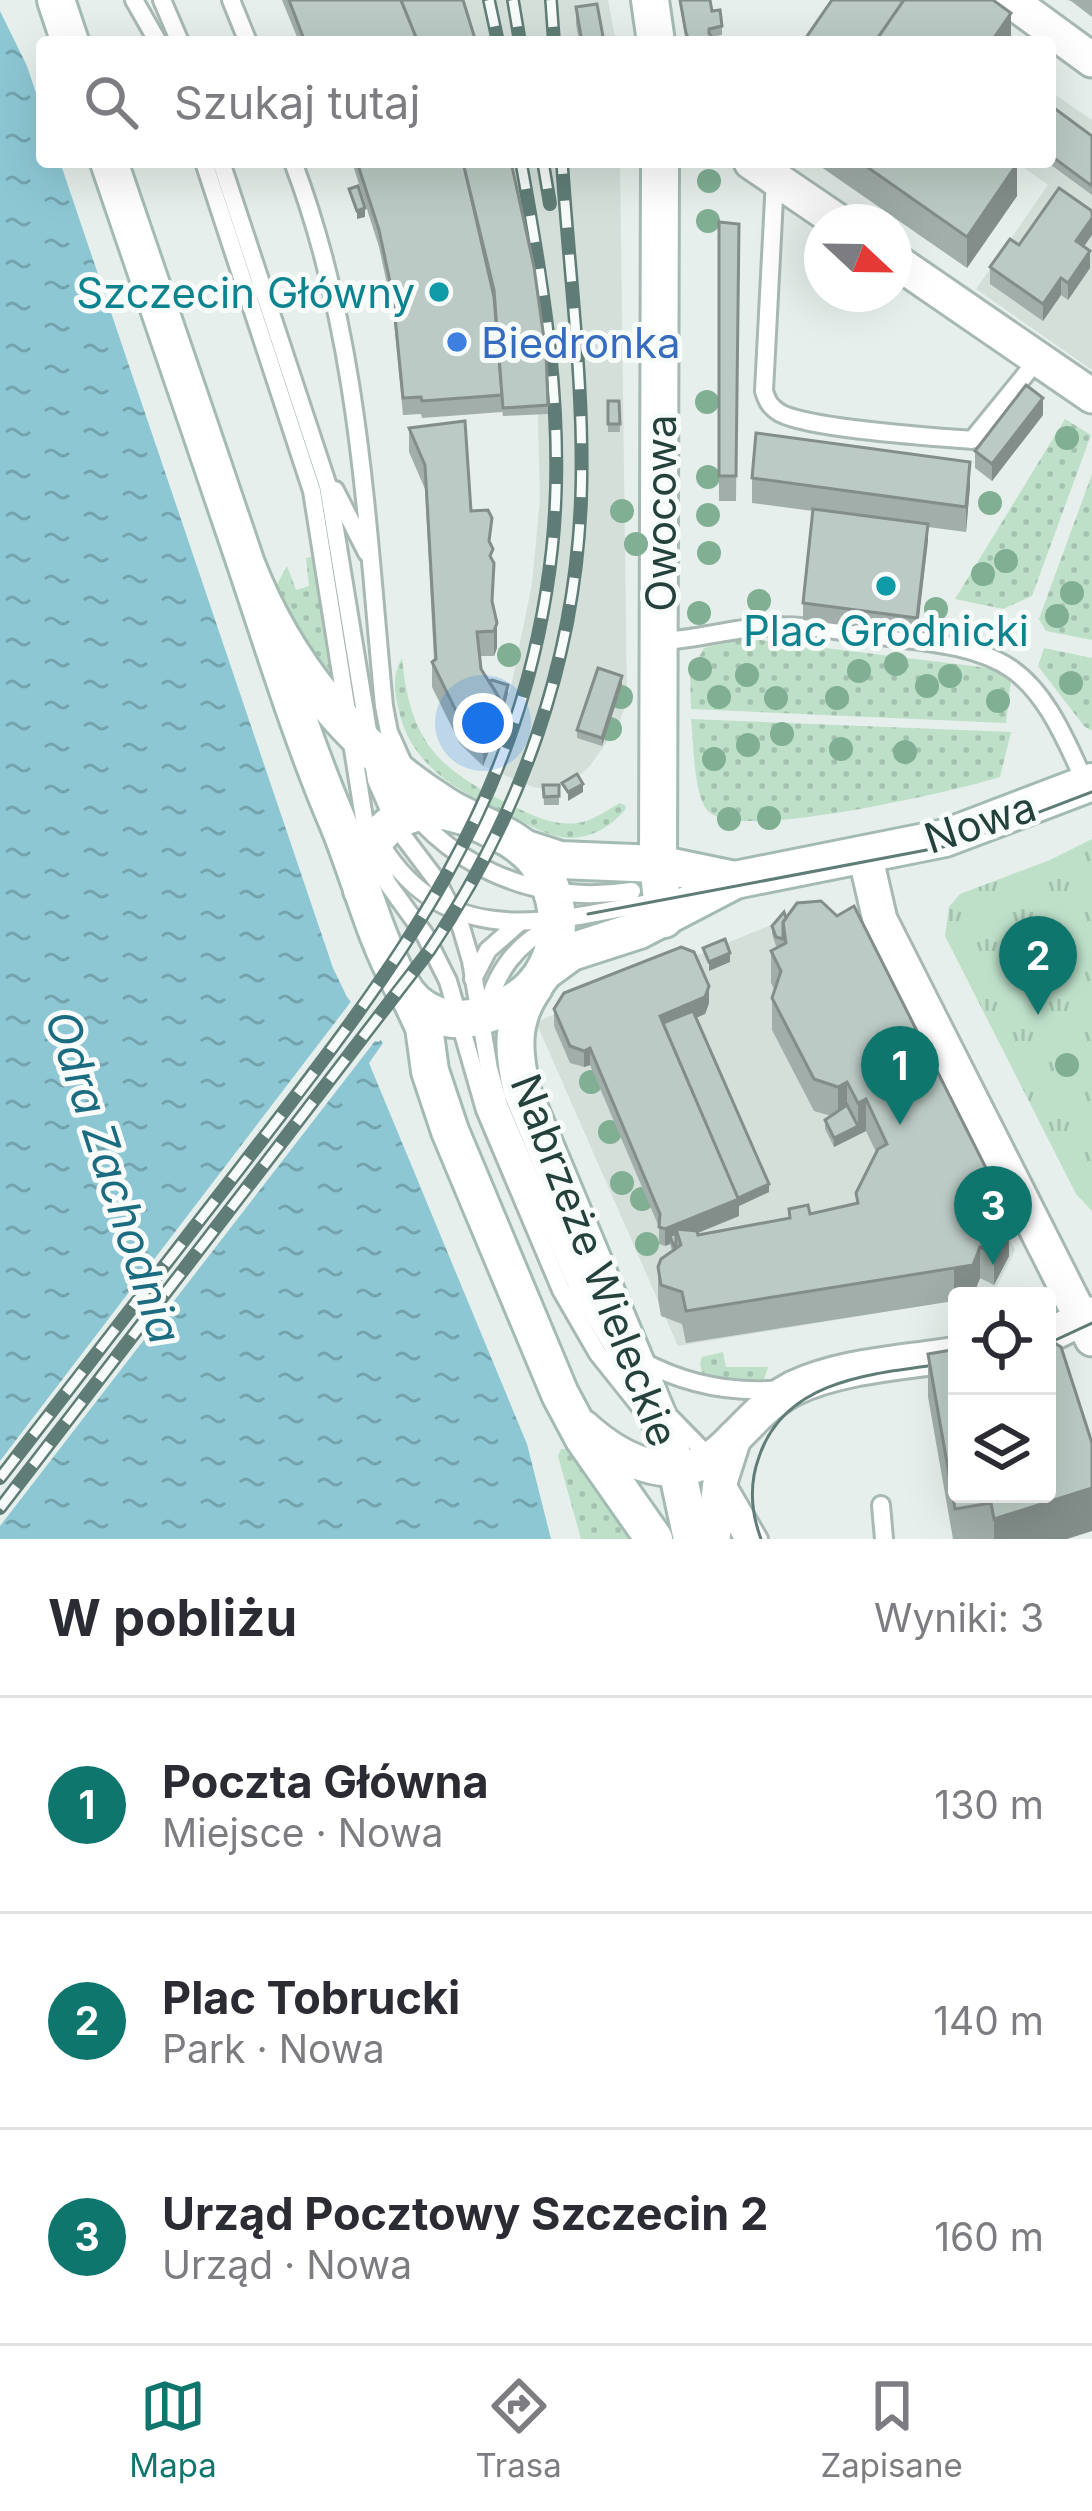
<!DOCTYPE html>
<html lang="pl">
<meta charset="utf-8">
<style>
:root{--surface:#fff;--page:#f2f2f3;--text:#2b2b33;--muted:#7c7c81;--line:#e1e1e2;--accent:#0f766e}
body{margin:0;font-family:Inter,sans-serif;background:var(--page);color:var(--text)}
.controls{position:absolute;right:36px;bottom:36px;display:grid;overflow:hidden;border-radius:12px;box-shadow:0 12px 48px #0002}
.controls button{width:108px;height:108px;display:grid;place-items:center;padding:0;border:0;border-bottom:3px solid var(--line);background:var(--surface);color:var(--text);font:60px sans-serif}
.compass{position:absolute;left:804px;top:204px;width:108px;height:108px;border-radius:50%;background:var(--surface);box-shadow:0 12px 48px #0002;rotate:112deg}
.you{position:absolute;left:483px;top:723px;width:42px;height:42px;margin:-30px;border:9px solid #fff;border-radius:50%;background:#1a73e8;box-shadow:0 0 0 18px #1a73e833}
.badge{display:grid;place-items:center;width:78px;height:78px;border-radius:50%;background:var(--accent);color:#fff;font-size:39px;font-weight:700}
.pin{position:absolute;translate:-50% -99px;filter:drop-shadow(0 3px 6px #0008)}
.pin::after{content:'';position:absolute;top:63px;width:42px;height:36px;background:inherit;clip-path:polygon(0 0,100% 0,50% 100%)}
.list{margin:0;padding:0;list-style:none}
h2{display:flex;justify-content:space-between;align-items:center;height:156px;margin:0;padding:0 48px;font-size:51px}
h2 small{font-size:39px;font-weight:400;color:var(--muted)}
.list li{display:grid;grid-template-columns:78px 1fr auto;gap:36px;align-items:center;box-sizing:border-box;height:216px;padding:0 48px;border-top:3px solid var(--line)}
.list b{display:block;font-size:45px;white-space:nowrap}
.list p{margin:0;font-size:39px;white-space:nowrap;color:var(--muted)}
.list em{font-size:39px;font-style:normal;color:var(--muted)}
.icon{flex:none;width:66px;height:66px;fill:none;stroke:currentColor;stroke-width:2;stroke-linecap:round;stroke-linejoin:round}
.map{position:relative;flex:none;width:1092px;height:1539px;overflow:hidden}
.search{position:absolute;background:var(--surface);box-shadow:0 12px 48px #0002;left:36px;right:36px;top:36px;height:132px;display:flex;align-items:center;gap:30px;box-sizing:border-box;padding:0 42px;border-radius:12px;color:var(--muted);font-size:45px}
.sheet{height:804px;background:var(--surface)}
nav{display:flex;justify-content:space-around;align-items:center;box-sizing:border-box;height:168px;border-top:3px solid var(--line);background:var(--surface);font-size:33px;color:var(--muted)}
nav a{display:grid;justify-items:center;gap:6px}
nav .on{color:var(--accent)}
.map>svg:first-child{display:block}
.built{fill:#d4dfda}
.grass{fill:url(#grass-dots)}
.park{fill:url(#park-tufts)}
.water{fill:url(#water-ripples)}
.pier{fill:#e6efeb}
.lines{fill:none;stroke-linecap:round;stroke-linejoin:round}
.lane-casing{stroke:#a8b8b3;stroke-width:22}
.street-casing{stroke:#a8b8b3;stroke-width:39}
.secondary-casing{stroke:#a4bbb3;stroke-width:42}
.lane{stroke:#fff;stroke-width:16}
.street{stroke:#fff;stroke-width:33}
.secondary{stroke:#fff;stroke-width:36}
.tram{stroke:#5f7d76;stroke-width:3}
.rail-casing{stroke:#5f7d76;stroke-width:14}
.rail{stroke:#f7fbf9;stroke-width:9;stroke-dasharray:27;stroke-linecap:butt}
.tree{fill:#80af94}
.wall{fill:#a1aea9}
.shaded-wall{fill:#838d89}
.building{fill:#bbcac4;stroke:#838d89;stroke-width:3}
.culture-dot{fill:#0f9aa8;stroke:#f7fbf9;stroke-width:4.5}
.shop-dot{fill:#3f7fe0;stroke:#f7fbf9;stroke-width:4.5}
.labels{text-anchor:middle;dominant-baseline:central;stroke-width:10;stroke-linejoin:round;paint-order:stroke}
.culture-label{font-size:42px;fill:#0d838f;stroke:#f7fbf9;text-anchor:end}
.shop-label{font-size:42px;fill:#366cbe;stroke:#f7fbf9;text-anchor:start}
.street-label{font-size:42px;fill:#24423b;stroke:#f7fbf9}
.water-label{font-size:45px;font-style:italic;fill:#1b6c80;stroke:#f7fbf9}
</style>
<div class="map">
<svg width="1092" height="1539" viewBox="0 0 1092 1539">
<defs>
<pattern id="grass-dots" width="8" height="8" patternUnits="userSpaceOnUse" patternTransform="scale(3)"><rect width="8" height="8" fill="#bee0c9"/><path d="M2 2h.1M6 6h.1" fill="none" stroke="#a3c1ae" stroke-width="1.8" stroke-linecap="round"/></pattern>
<pattern id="park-tufts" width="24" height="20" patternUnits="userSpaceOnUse" patternTransform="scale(3)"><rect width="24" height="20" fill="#bee0c9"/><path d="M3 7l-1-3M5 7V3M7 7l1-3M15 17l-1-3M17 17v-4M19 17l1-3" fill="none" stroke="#a3c1ae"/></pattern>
<pattern id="water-ripples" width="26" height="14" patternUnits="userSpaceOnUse" patternTransform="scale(3)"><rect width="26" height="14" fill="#8dc7d4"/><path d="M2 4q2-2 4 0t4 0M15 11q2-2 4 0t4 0" fill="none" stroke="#73a3ad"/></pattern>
</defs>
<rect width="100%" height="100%" fill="#e6efeb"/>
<g class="built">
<polygon points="461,0 608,0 616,42 474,42"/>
<polygon points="1050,91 1092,120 1092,370 976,289 1048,185 1016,162 1050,162"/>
<polygon points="510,162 620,162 627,702 617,728 589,767 570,784 552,790 533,787 483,766 511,687 532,584 540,499 534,276"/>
<polygon points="800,913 851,933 1015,1250 993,1294 957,1296 957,1300 678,1346 536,1022"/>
</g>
<g class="grass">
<polygon points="1065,419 1091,435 1032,596 1003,609 955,599"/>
<polygon points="1092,474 1092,640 1046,631 1039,619"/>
<polygon points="316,556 332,666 328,672 316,659 275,588 287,566 296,590 309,586 306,558"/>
<polygon points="744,638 997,669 1011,680 1006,723 691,709 690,674 704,648"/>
<polygon points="1044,648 1092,658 1092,731 1084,726 1038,666"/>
<path d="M402 658C410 743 439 770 513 806 534 816 553 826 577 823 593 821 605 811 620 803L626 806 625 810C610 827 592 838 569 838 548 837 528 824 509 815 460 792 412 768 399 711 394 690 392 677 402 658Z"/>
<path d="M691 719 1011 732 1000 777C958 790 733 844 707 810 693 792 694 742 691 719Z"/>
<polygon points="723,1352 726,1367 768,1367 763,1383 703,1377 700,1363 702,1357"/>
<polygon points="561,1449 566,1449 603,1495 629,1539 581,1539 558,1456"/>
</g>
<polygon class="park" points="1092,839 1092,1211 1076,1194 945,936 949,907 960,894 1050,860"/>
<polygon class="water" points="0,11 27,66 42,111 42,162 60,162 333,968 347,997 383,1043 369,1063 527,1444 551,1539 0,1539"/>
<polygon class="pier" points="356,995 384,1035 379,1042 375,1041 0,1526 0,1461"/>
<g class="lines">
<g class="lane-casing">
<g id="lane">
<polyline points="134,0 158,42"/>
<polyline points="162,0 180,42"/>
<polyline points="231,0 248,42"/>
<polyline points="204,162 312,491 367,837 388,884 425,935 448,981 485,1110 561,1290 598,1354 646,1414"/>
<polyline points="221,162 328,486 376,780 397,828 437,881 461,927 471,961 489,1069 499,1105 578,1289 617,1354"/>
<path d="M293 162C360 338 366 521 384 706L389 732 403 763"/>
<path d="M775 179 764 391C767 401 770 407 780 413 810 429 934 437 972 440L1038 359"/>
<polyline points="335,490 367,553"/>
<path d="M660 641C694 640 726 630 760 627 800 624 840 631 880 636 1010 650 1033 661 1086 785"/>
<path d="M388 778C441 865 533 906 632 891"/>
<path d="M376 836C443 956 553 921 663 900"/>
<polyline points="473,979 488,950 520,922"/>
<path d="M486 1011C496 972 516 943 553 926"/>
<path d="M640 1360C684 1384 732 1394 783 1389"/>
<polyline points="668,1415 715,1463 759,1539"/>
<polyline points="722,1500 743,1539"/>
<polyline points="881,1505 884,1539"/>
</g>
</g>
<g class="street-casing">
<g id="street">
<polyline points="1010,0 1092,60"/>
<polyline points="751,162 839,222"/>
<polyline points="894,260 1092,396"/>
<polyline points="865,855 880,920 1092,1339"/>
<polyline points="1047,1336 1092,1314"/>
<path d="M583 1427C621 1462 679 1490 724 1448 748 1426 764 1403 794 1388 843 1365 904 1363 957 1354"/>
<polyline points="713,1539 720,1482 734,1438"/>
</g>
</g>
<g class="secondary-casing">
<g id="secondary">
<polyline points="56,0 70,42"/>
<polyline points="650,0 656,42"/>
<path d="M109 162C155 294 199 426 244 558 274 647 301 736 338 823 360 876 373 933 401 984 408 997 419 1008 434 1014 460 1025 487 1017 511 1003 562 975 571 907 536 861 515 833 473 824 444 805 352 747 285 664 246 564"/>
<polyline points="660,162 658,864 664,919"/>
<polyline points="523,848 560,860 658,864 735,880"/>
<path d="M362 890C358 835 407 798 460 815"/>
<polyline points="545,971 571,952 639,930 735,880 945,838 1092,782"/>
<path d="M534 987C510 1020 513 1053 522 1091L664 1431 677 1469 692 1539"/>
<polyline points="410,997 424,1027 430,1071 450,1131 560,1394 584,1439 654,1539"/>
</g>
</g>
<use href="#lane" class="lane"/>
<use href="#street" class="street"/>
<use href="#secondary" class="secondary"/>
<g class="tram">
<polyline points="588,914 953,845 1092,792"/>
<polyline points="1047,1344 1092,1323"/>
<path d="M761 1539C751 1512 749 1484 759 1457 786 1374 885 1373 957 1362"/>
</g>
<g class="rail-casing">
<g id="rail">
<polyline points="489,0 498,42"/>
<polyline points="513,0 520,42"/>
<polyline points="551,0 554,42"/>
<polyline points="543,162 550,204"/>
<path d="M0 1478C81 1373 163 1268 244 1163 396 967 524 805 552 549 566 418 544 290 521 162"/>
<path d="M0 1508 429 951C520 816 575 663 581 499 585 387 569 273 562 162"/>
</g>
</g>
<use href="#rail" class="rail"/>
</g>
<g class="tree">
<circle cx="709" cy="181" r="12"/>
<circle cx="708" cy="221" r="12"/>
<circle cx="707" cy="402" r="12"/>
<circle cx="1067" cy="438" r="12"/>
<circle cx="708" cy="477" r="12"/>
<circle cx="990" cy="503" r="12"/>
<circle cx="622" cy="511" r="12"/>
<circle cx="708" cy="515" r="12"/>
<circle cx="636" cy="544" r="12"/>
<circle cx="709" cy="553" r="12"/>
<circle cx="1006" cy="561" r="12"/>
<circle cx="983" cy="574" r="12"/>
<circle cx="1072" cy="593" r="12"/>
<circle cx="759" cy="601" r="12"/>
<circle cx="936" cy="609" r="12"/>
<circle cx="699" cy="613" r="12"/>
<circle cx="1057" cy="616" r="12"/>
<circle cx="509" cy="655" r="12"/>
<circle cx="896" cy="664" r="12"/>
<circle cx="700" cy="669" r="12"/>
<circle cx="859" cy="671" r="12"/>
<circle cx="747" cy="675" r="12"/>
<circle cx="950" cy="676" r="12"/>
<circle cx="1071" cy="683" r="12"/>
<circle cx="927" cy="686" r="12"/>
<circle cx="621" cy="697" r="12"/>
<circle cx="719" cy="697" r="12"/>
<circle cx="776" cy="698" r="12"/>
<circle cx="837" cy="698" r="12"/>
<circle cx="998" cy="701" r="12"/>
<circle cx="610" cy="729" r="12"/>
<circle cx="782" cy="734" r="12"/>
<circle cx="748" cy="745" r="12"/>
<circle cx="841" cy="749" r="12"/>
<circle cx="905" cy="752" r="12"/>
<circle cx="714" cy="759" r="12"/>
<circle cx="769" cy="818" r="12"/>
<circle cx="729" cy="819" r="12"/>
<circle cx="1067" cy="1065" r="12"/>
<circle cx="591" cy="1082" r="12"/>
<circle cx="610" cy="1132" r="12"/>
<circle cx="622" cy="1183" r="12"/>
<circle cx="642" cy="1199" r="12"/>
<circle cx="647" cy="1244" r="12"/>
</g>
<g class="wall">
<polygon points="282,0 463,0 476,42 299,42"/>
<polygon points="679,0 710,0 712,11 722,26 722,35 712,37 715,42 686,42"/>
<polygon points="1068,0 1092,0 1092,17 1071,1"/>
<polygon points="576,7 604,42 579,42 576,24"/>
<polygon points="1050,105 1092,136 1092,195 1047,162 1050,162"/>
<polygon points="352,162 511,162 546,353 548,414 503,416 502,410 502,412 422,418 421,414 403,415 393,312 379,247"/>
<polygon points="814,162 1015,162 1017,196 967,268"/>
<polygon points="719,222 739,224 736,501 719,501"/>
<polygon points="1019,245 1084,247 1090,268 1068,300 1061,295 1043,321 990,284 990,267"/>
<polygon points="608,401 619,401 620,432 608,432"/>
<polygon points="1043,415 992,481 975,468 975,451"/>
<polygon points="409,428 471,511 491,545 493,606 497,648 494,656 480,656 481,669 489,681 508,693 500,724 483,766 460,744 432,687 432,662 434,660 425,489 409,452"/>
<polygon points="752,478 970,486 966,532 928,527 917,635 803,620 803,603 813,511 752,503"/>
<polygon points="622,685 602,746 577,738 577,730"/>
<polygon points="543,785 559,785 559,805 544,805"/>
<polygon points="786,918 992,1180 1003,1197 1008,1195 1009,1256 994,1285 980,1278 973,1296 957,1296 954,1301 686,1343 682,1324 661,1316 658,1299 658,1267 672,1251 670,1244 665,1246 659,1244 659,1227 590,1065 584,1067 570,1063 554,1026 554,1009 709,1003 705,1014 696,1018 769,1192 739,1206 739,1216 698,1233 698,1235 789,1218 789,1209 810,1214 856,1203 856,1193 876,1152 866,1131 834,1147 825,1129 825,1120 831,1116 814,1111 772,1030 772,998 775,991 771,983 771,951 779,947 776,946 772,934 772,926"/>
<polygon points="928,1354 957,1494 1047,1494 1067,1539 953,1539 928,1397"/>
</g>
<g class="shaded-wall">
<polygon points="1011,13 1011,42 991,42"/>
<polygon points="1017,164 1017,196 967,268 967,237"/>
<polygon points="365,208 365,217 357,219 357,211"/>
<polygon points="1092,218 1092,235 1076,258 1076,241"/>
<polygon points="1090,251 1090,268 1068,300 1068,283"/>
<polygon points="1061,278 1061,295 1043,321 1043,304"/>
<polygon points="1043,398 1043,415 992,481 992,464"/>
<polygon points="970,462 970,486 966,532 966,507"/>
<polygon points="928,524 928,541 917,635 917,618"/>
<polygon points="497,623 497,648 494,656 494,631"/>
<polygon points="622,676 622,685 602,746 602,738"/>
<polygon points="508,685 508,693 500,724 483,766 483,741 500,699"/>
<polygon points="583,784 583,792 568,801 568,792"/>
<polygon points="730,953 730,962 709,971 709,962"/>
<polygon points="709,986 709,1003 705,1014 663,1031 660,1016"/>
<polygon points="590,1048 590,1065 584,1067 584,1051"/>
<polygon points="847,1082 847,1114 838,1119 838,1087"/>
<polygon points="866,1099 866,1131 858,1135 858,1103"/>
<polygon points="858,1126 858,1135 834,1147 834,1138"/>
<polygon points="769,1184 769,1192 739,1206 739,1216 680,1240 676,1229 676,1242 670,1236 670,1244 665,1246 665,1229"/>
<polygon points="1008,1195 1009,1256 994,1285 994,1253 998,1219"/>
<polygon points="980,1247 980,1278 973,1296 957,1296 957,1300 954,1301 954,1269"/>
<polygon points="1092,1488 1092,1531 1067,1539 994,1539 994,1519"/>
</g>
<g class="building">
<polygon points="289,0 401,0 418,42 305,42"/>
<polygon points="401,0 463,0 476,42 418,42"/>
<polygon points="680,0 710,0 712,11 720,10 722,26 709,29 709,33 715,42 690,42 686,33"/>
<polygon points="832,0 904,0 875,42 803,42"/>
<polygon points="904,0 993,0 1011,13 991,42 875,42"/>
<polygon points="597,4 604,42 582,42 576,7"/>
<polygon points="1050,105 1092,136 1092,186 1050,155"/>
<polygon points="357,162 463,162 494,297 502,395 422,401 421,397 403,398 393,296 379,230"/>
<polygon points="463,162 511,162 534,267 546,353 548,405 503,408 494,290"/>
<polygon points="860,162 1015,162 1017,164 967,237"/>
<polygon points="358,186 365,208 357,211 349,189"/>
<polygon points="1059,188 1092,211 1092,218 1076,241 1090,251 1068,283 1061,278 1043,304 990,267 1010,239 1019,245"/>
<polygon points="719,222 739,224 736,476 719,476"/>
<polygon points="1026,385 1043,398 992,464 975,451"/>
<polygon points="608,401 619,401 620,424 608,424"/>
<polygon points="465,421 471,511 488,510 492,518 489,541 493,549 490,556 494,563 492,601 497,623 494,631 477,632 481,669 500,699 483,741 460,719 432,662 436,659 425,465 409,428"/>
<polygon points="756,433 970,462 966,507 752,478"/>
<polygon points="813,509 928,524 917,618 803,603"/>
<polygon points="598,668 622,676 602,738 577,730"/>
<polygon points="492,680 508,685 500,715 500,699 489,681"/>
<polygon points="577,774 583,784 568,792 562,783"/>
<polygon points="543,785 559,785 559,796 544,797"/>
<polygon points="821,901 837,916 854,906 992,1180 1003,1197 1008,1195 998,1219 1009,1225 994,1253 980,1247 973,1265 686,1311 682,1292 661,1285 658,1267 661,1259 681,1245 676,1229 697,1231 698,1235 790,1218 789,1209 808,1205 810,1214 858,1203 856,1193 878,1149 887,1144 866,1099 858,1103 847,1082 838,1087 814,1079 772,998 781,971 771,951 786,943 783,922 797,903"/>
<polygon points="784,912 786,918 783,922 783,939 776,937 772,926"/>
<polygon points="725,939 730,953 709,962 703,948"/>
<polygon points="681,947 694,952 709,986 705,997 660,1016 739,1199 665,1229 659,1227 660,1214 590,1048 584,1051 570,1046 554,1009 564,993"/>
<polygon points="693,1011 769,1184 738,1198 663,1023"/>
<polygon points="847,1105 858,1126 834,1138 825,1120"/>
<polygon points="676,1233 676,1248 675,1249 670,1236"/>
<polygon points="1047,1338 1061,1347 1092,1443 1092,1488 994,1519 991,1503 955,1509 928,1354 957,1349 957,1494 1047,1494"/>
</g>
<g class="culture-dot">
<circle cx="439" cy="292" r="12"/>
<circle cx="886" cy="586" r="12"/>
</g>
<circle class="shop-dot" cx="457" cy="342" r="12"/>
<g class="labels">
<g class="culture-label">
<text x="415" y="292">Szczecin Główny</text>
<text x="886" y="630" text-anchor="middle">Plac Grodnicki</text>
</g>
<g class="shop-label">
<text x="481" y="342">Biedronka</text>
</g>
<g class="street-label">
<text transform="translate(660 513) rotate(-90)">Owocowa</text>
<text transform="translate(980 822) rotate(-18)">Nowa</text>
<text transform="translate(595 1260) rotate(69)">Nabrzeże Wieleckie</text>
</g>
<g class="water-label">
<text transform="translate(114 1177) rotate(72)">Odra Zachodnia</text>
</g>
</g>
</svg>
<div class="controls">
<button><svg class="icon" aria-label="locate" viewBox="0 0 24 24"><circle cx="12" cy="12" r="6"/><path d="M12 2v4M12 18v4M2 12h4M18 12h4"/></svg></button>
<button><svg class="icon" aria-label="layers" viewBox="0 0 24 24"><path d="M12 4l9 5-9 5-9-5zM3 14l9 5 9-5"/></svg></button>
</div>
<svg class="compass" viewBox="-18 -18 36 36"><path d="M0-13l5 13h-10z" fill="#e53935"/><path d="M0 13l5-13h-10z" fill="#7c7c81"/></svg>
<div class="you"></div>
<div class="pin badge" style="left:900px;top:1125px">1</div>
<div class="pin badge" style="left:1038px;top:1015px">2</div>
<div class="pin badge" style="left:993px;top:1265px">3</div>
<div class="search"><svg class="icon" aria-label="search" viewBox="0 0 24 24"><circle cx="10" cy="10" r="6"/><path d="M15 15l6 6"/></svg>Szukaj tutaj</div>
</div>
<section class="sheet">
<h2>W pobliżu<small>Wyniki: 3</small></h2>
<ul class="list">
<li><span class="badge">1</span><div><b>Poczta Główna</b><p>Miejsce · Nowa</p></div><em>130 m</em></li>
<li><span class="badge">2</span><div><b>Plac Tobrucki</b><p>Park · Nowa</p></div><em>140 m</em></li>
<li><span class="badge">3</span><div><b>Urząd Pocztowy Szczecin 2</b><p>Urząd · Nowa</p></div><em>160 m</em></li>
</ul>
</section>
<nav>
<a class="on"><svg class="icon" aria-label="map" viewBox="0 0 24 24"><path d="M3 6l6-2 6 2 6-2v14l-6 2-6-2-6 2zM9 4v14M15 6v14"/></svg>Mapa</a>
<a><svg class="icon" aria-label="directions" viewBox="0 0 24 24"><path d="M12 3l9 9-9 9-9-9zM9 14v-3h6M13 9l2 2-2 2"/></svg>Trasa</a>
<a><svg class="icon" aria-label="saved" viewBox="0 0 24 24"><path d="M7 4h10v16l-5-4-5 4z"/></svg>Zapisane</a>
</nav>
